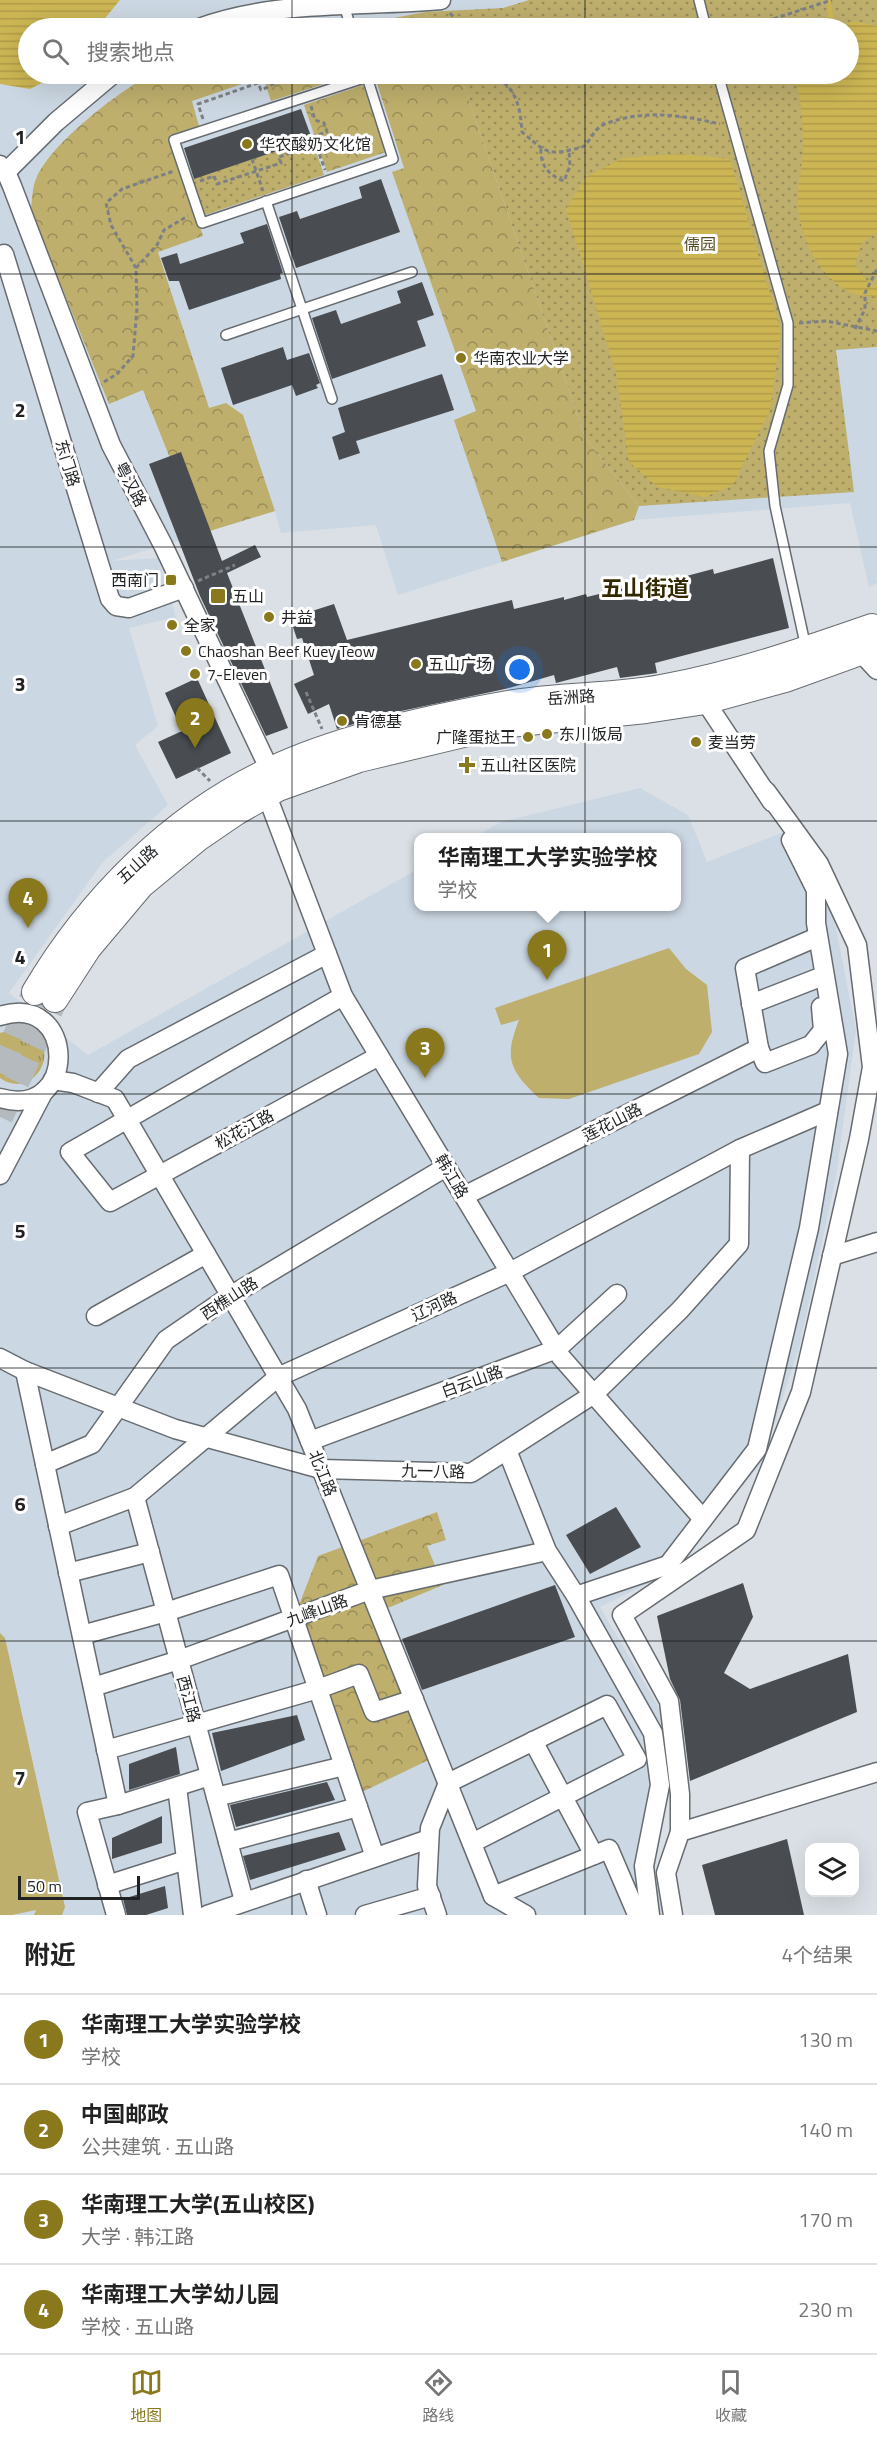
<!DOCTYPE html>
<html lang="zh">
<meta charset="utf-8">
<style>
:root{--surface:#fff;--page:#f6f6f6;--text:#222;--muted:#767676;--line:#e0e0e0;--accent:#8a781c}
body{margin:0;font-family:"Titillium Web","Noto Sans SC",sans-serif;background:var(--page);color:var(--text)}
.controls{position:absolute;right:18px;bottom:18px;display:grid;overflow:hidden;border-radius:12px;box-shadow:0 6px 24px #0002}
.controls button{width:54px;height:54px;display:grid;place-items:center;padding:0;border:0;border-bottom:2px solid var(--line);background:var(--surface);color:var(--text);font:30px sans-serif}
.scale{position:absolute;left:18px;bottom:15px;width:122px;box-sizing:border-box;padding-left:6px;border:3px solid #1f2123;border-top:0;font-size:16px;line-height:21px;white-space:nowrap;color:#1f2123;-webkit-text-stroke:4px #fff;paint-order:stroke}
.you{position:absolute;left:520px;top:670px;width:21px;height:21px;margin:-15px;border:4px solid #fff;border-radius:50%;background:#1a73e8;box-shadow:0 0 0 9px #1a73e833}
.badge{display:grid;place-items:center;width:39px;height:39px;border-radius:50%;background:var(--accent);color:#fff;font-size:20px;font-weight:700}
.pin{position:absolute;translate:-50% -50px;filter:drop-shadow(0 2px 3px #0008)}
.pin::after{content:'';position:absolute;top:32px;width:21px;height:18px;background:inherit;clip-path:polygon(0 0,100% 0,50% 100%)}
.popup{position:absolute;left:414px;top:833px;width:267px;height:78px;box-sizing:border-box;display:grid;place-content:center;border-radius:12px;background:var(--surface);filter:drop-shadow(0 2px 4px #0005);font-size:20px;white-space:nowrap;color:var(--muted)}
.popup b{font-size:22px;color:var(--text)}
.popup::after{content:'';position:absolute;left:50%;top:100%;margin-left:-12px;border:12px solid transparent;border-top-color:var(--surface)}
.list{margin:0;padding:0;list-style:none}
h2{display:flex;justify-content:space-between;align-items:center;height:78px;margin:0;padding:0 24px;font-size:26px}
h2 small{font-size:20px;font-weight:400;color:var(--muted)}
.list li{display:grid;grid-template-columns:39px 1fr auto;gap:18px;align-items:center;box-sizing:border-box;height:90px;padding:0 24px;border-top:2px solid var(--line)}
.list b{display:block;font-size:22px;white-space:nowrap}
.list p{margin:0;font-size:20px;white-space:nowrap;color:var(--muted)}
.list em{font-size:20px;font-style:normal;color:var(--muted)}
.icon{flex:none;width:33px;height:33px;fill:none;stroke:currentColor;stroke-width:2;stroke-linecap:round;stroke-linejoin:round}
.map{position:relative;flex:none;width:877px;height:1915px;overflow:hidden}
.search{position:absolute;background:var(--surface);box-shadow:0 6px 24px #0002;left:18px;right:18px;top:18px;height:66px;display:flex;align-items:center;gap:15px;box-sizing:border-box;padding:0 21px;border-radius:33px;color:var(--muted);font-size:22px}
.sheet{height:438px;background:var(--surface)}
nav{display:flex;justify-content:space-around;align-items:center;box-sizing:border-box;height:84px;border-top:2px solid var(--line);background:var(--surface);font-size:16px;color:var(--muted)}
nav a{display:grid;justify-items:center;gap:3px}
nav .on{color:var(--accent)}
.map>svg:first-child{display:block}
.built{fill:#cbd7e2;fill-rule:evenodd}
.grass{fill:url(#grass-tufts)}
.forest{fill:url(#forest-crowns)}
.park{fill:url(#park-dots)}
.pitch{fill:#beaf6d}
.water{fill:url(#water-rules)}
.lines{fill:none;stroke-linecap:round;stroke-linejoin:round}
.stream{stroke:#ccb654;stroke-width:4.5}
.building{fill:#494d52}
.secondary-tunnel{stroke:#b5babe;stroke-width:26;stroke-dasharray:26 13;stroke-linecap:butt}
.service-casing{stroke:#676c71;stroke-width:12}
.minor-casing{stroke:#676c71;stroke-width:21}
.secondary-casing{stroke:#676c71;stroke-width:28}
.path{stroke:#7d8185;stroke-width:3;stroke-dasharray:4.5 3;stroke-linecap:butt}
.service{stroke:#fff;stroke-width:9}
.minor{stroke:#fff;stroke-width:18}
.secondary{stroke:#fff;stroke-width:26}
.grid{fill:none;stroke:#1f2123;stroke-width:1.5;stroke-opacity:0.55}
.poi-dot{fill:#8a781c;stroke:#fff;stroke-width:2}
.labels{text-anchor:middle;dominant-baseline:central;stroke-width:6;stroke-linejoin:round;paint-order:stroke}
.poi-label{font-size:16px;fill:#1f2123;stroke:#fff;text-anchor:start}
.park-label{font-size:16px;fill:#574e25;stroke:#fff}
.street-label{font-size:16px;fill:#1f2123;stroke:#fff}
.district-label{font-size:22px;font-weight:bold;fill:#322900;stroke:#fff}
.grid-label{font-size:20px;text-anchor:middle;font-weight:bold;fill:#1f2123;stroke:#fff;stroke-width:6;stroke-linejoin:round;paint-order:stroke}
</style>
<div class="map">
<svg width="877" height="1915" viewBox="0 0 877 1915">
<defs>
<pattern id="grass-tufts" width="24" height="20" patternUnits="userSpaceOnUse" patternTransform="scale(1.5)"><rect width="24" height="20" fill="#beaf6d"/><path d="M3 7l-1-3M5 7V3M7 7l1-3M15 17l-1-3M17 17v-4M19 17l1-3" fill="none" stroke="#9a8e59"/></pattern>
<pattern id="forest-crowns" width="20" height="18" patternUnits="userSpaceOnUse" patternTransform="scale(1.5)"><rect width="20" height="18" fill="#beaf6d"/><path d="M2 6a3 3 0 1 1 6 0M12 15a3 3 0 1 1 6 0" fill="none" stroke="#9a8e59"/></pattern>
<pattern id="park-dots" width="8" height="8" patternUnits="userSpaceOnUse" patternTransform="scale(1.5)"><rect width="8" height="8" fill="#beaf6d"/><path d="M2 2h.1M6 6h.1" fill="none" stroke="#9a8e59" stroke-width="1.8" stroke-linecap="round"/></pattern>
<pattern id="water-rules" width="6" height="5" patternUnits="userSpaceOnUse" patternTransform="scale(1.5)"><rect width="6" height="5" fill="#ccb654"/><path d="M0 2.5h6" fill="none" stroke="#af9c49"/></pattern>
</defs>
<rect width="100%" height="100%" fill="#dae0e5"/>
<path class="built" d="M0 0H877V583L869 587 850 503 634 520 398 595 376 525 281 533 275 511 111 561 158 558 176 617 129 628 158 726 135 745 168 805 102 863 9 993 88 1055 418 869V906H676V838L474 837 501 822 640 788 688 815 707 862 789 830 832 908 856 1030 836 1177 799 1348 762 1462 674 1571 600 1607 659 1708 669 1763 664 1814 654 1875 665 1915H0ZM28 28H848V74H28Z"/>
<path class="grass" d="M17 1028C70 1037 36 1104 0 1078V1033Z"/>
<g class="forest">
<polygon points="425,12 434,28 359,28 358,25"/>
<path d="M151 74H355L271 101 263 77 192 101 199 126 170 136 203 236 158 252 209 408 226 403 243 415 275 511 200 534 143 390 109 404 31 211C32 201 32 188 36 179 51 143 117 93 151 74Z"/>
<polygon points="374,74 458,74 464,86 585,437 639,506 634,520 502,562 454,420 476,411 392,172 404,168"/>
<polygon points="363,85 386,152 327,172 304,105"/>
<polygon points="437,1512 446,1540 427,1546 443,1585 383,1610 443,1753 358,1794 292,1623 318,1556"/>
</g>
<g class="park">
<polygon points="529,0 877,0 877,347 836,350 854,492 639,506 585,437 464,86 458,74 848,74 848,28 434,28 425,12 503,8"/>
<polygon points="312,139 324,175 205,215 192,179"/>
</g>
<g class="pitch">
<path d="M669 948 686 969 707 985 712 1032 699 1054 569 1099 539 1098C509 1070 504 1058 519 1020L501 1025 495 1008Z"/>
<polygon points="0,1633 5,1638 65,1907 62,1915 34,1915 36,1910 12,1915 0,1915"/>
</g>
<g class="water">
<polygon points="0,0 120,0 97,28 28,28 28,74 59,74 30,89 0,84"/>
<path d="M855 21 877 26V232L862 243 855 265 868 282 877 285V297C866 296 856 295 846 290 818 275 800 236 798 206 796 184 804 163 803 142 803 119 799 96 796 74H848V28H831Z"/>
<polygon points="680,154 730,159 781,332 770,410 733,485 705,497 658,487 629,462 616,373 566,209 586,177 623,158"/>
</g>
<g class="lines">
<polyline class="stream" points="829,0 832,28"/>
</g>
<g class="building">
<polygon points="301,109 312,139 194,179 184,148"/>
<polygon points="381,179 400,232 296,268 279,217 297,211 300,219 362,198 359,187"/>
<polygon points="267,224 283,273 280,274 281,279 189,310 179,281 169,281 161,258 177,253 180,264 244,243 240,233"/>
<polygon points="422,282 434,315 417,321 426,346 332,379 312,318 336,310 341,324 401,303 397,291"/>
<polygon points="283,347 287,360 309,353 320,383 316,385 318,388 296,396 292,385 233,405 221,368"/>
<polygon points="442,374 454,410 356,441 360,453 339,460 332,437 345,432 338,408"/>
<polygon points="181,452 222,561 255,545 261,557 227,573 288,728 266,736 200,596 149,464"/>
<polygon points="773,558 789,628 655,663 657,673 620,678 617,667 556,683 554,675 505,689 387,714 337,729 329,704 308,714 294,684 314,675 302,638 297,639 290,618 334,604 347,640 512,600 514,609 564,597 564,600 586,594 587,597 636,585 637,589 713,569 714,574"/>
<polygon points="197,678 231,753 176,779 158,742 182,731 165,693"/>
<polygon points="616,1507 641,1547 590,1574 566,1535"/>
<polygon points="743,1583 753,1617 724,1673 750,1689 848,1654 857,1712 690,1781 680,1700 670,1679 657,1616"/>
<polygon points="555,1585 575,1637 422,1690 402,1639"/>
<polygon points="297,1715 305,1740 221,1771 212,1733"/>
<polygon points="176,1747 180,1774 129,1790 129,1764"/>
<polygon points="327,1782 335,1800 236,1827 230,1805"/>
<polygon points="162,1816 162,1843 112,1859 112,1838"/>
<polygon points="339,1832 346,1850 250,1880 243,1856"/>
<polygon points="787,1839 804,1915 715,1915 702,1865"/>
<polygon points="165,1886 168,1908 146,1915 127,1915 123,1899"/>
</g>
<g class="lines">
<g class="secondary-tunnel">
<polyline points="0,1073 35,992"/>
<polyline points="0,1117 55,999"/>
</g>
<g class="service-casing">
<g id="service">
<polyline points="699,0 706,28"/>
<polyline points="344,5 351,28"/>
<polyline points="366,74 393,159 202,223 174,140 367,77"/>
<polyline points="718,74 788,323 788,385 769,451 775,506 806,648"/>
<polyline points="266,201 332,399"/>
<polyline points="226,335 412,272"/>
</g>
</g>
<g class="minor-casing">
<g id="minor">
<path d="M199 28C274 0 361 7 441 0"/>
<polyline points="0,165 6,172 12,186 111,445 163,545 275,781"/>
<polyline points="6,172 56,122 113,74"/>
<polyline points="0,255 4,254 110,599 116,606 129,608 184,588"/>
<polyline points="853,644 877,670"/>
<polyline points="705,701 772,802"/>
<polyline points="266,793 343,996 561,1357 703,1519"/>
<polyline points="815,938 745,968 759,1048 765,1063 811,1045 823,1030 821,1007"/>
<polyline points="343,996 70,1152 110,1202 379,1056"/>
<polyline points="751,1004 818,978"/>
<path d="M0 1016C77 991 79 1121 0 1098"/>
<polyline points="53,1080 73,1083 115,1099 297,1409 493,1896 526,1915"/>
<polyline points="98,1093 128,1059 327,954"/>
<polyline points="0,1175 44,1091"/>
<polyline points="464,1196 759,1048"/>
<polyline points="832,1256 877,1242"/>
<polyline points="96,1316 206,1254"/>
<polyline points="0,1358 25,1371 175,1429 321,1469 471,1473 594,1394 680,1310 739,1244 740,1149"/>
<polyline points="25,1371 118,1805"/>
<polyline points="310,1441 557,1349 617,1294"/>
<polyline points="507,1450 547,1551 576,1596 653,1733 660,1785 644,1866 650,1915"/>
<polyline points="45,1464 92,1444 166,1340 230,1296 446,1167"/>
<polyline points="135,1497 244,1901"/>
<polyline points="58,1526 135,1497 278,1377 510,1272 740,1149 828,1111"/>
<polyline points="68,1573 150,1552"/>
<polyline points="576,1596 668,1565 757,1449 809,1228 838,1054 816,923 816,890 791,840"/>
<polyline points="82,1635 166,1612 279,1575 375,1857"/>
<polyline points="93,1687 179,1660 370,1590 547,1551"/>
<polyline points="533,1741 594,1855"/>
<polyline points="106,1750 318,1689 359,1674 374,1712 414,1699"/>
<polyline points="177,1787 193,1915"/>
<polyline points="216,1797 344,1766"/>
<polyline points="680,1832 877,1772"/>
<polyline points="228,1842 358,1807"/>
<polyline points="306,1880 317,1915"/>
<polyline points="107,1885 186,1860"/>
<polyline points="493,1896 609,1849 636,1912"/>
<polyline points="116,1915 87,1812 118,1805 210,1776"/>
<polyline points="207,1915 429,1839"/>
<polyline points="365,1915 431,1896"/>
<polyline points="437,1915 427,1886 430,1828 448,1783 607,1705 637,1759 472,1843"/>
<polyline points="673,1915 666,1873 680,1832 680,1794 669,1701 622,1615 746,1530 801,1392 859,1139 872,1067 857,945 819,864 766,791"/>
</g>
</g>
<g class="secondary-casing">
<g id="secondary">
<path d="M35 992C90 899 172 816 271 770 341 737 438 716 514 703 563 695 613 697 661 688 734 675 803 651 872 627"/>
<polyline points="55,999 88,948 141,885 198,838 236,812 278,788 359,759 501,725 646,710 705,701 785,679 877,646"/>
</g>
</g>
<g class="path">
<polyline points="450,13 463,28"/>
<polyline points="745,28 832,0"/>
<path d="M492 74C516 88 520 104 522 132 539 146 546 157 570 150 576 148 582 149 586 144 593 136 595 128 605 124 644 109 681 115 720 124"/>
<polyline points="311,106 315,120 324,123 327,132 313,136 325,170"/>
<path d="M203 119 198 104 258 83 261 90C271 86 278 81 286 74"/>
<path d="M541 149C540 166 549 175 564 181L570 166 569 151"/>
<polyline points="252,159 263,191"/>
<polyline points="200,181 214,176 217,184 281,163 279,157 316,145"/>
<polyline points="136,268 157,245 164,230 188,216"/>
<polyline points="799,323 826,321 877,331"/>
<polyline points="855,329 865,309 865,293 877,269"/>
<polyline points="104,382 117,374 133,356 137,308 136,268 111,225 106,203 122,189 174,171"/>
<polyline points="198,581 235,565"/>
<polyline points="306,692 322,729"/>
<polyline points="197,768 210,781"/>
</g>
<use href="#service" class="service"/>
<use href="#minor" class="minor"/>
<use href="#secondary" class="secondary"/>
</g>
<path class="grid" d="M292 0V28M585 0V28M292 74V1915M585 74V1915M0 274H877M0 547H877M0 821H877M0 1094H877M0 1368H877M0 1641H877"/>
<g class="poi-dot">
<circle cx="247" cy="144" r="6"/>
<circle cx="461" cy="358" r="6"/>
<rect x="165" y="574" width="12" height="12" rx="3"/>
<rect x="210" y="588" width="16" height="16" rx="3"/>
<circle cx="269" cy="617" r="6"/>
<circle cx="172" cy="625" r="6"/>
<circle cx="186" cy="651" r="6"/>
<circle cx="416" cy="664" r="6"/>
<circle cx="195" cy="674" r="6"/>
<circle cx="342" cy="721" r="6"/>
<circle cx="547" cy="734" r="6"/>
<circle cx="528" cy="737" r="6"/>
<circle cx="696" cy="742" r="6"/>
<path d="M464 756h6v6h6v6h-6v6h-6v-6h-6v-6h6z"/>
</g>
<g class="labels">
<g class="poi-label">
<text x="259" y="144">华农酸奶文化馆</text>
<text x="473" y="358">华南农业大学</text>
<text x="159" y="580" text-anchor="end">西南门</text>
<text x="232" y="596">五山</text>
<text x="281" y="617">井益</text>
<text x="184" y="625">全家</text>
<text x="198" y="651">Chaoshan Beef Kuey Teow</text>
<text x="428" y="664">五山广场</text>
<text x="207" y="674">7-Eleven</text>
<text x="354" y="721">肯德基</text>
<text x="559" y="734">东川饭局</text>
<text x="516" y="737" text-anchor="end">广隆蛋挞王</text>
<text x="708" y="742">麦当劳</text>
<text x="480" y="765">五山社区医院</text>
</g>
<g class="park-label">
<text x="700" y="244">儒园</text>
</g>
<g class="street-label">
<text transform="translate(68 463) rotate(73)">东门路</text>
<text transform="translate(131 484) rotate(62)">粤汉路</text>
<text transform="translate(571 697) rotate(-4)">岳洲路</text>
<text transform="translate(137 864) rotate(-42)">五山路</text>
<text transform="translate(612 1122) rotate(-27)">莲花山路</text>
<text transform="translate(244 1129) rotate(-29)">松花江路</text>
<text transform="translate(452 1176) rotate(59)">韩江路</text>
<text transform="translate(229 1298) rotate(-33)">西樵山路</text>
<text transform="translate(434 1306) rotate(-25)">辽河路</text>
<text transform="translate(472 1381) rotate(-20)">白云山路</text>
<text transform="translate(433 1471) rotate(1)">九一八路</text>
<text transform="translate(323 1473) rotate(68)">北江路</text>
<text transform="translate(317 1610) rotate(-20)">九峰山路</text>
<text transform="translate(189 1699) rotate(75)">西江路</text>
</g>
<g class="district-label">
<text x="645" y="588">五山街道</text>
</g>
</g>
<g class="grid-label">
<text x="20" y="144">1</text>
<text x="20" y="417">2</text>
<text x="20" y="691">3</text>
<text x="20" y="964">4</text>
<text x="20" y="1238">5</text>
<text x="20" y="1511">6</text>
<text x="20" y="1785">7</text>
</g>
</svg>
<div class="controls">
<button><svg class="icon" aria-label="layers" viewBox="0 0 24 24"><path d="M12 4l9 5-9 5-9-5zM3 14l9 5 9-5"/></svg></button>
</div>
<div class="scale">50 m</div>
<div class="you"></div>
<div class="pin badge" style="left:547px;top:980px">1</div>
<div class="popup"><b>华南理工大学实验学校</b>学校</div>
<div class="pin badge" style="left:195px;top:748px">2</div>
<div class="pin badge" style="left:425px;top:1078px">3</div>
<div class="pin badge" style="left:28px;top:928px">4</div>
<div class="search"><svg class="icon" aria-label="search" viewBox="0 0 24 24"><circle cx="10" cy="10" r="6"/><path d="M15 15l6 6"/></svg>搜索地点</div>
</div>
<section class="sheet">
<h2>附近<small>4个结果</small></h2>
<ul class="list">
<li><span class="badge">1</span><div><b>华南理工大学实验学校</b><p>学校</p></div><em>130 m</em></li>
<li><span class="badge">2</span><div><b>中国邮政</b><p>公共建筑 · 五山路</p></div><em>140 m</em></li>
<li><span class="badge">3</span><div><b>华南理工大学(五山校区)</b><p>大学 · 韩江路</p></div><em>170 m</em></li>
<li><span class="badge">4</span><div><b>华南理工大学幼儿园</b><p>学校 · 五山路</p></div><em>230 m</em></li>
</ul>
</section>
<nav>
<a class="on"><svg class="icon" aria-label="map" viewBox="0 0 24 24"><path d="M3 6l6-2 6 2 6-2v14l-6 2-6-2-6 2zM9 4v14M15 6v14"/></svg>地图</a>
<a><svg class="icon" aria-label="directions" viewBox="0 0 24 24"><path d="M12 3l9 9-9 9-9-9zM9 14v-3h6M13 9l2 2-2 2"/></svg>路线</a>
<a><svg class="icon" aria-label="saved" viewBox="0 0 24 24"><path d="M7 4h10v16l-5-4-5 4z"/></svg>收藏</a>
</nav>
